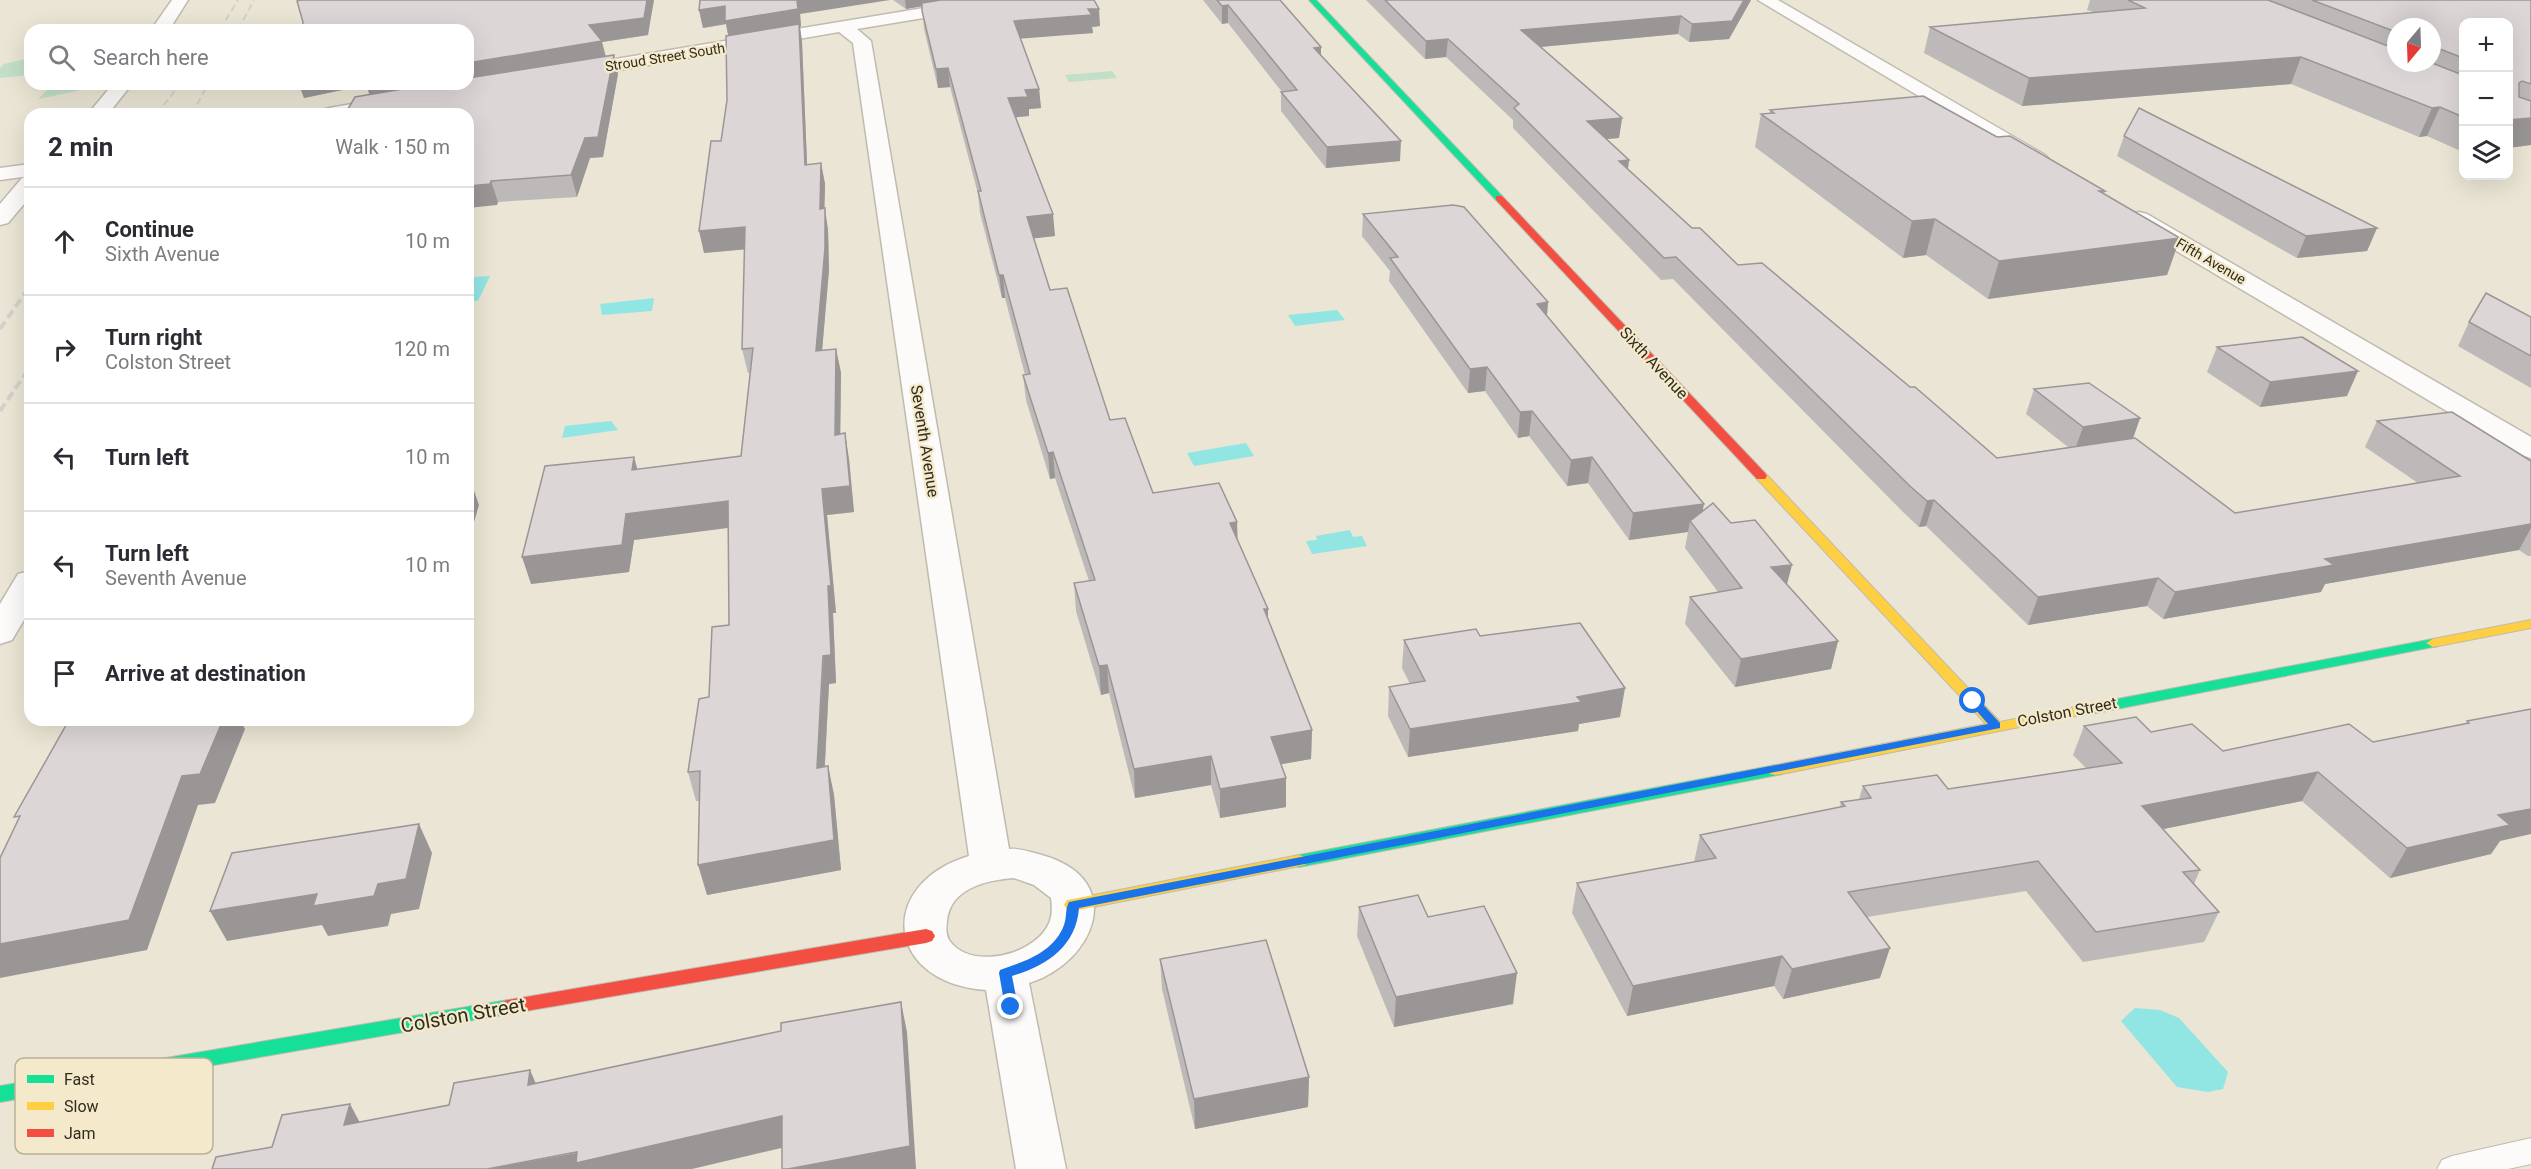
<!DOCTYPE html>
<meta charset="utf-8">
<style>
:root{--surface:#fff;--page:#f7f7f7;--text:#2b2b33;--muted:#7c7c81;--line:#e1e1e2}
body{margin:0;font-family:Roboto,sans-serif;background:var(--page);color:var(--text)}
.controls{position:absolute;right:18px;top:18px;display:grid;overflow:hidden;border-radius:12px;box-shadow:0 6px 24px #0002}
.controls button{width:54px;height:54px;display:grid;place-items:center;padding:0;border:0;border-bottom:2px solid var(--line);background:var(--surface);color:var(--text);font:30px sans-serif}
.compass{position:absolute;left:2387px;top:18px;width:54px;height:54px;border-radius:50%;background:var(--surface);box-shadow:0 6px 24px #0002;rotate:199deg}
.stop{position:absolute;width:18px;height:18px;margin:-14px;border:4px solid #1a73e8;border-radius:50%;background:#fff}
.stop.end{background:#1a73e8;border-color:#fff;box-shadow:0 2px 6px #0008}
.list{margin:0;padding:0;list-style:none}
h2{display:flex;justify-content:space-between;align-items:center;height:78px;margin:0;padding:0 24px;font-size:26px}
h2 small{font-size:20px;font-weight:400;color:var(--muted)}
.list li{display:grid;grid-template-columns:39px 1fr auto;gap:18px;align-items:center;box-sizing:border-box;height:108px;padding:0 24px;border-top:2px solid var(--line)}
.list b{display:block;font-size:22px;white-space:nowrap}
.list p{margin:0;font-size:20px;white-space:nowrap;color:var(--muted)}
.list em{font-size:20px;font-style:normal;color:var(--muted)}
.icon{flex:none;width:33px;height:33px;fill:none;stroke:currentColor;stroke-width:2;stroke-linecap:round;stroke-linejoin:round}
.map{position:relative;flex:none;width:2531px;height:1169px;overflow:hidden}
.search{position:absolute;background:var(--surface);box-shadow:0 6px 24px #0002;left:24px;top:24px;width:450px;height:66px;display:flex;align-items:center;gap:15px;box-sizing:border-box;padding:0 21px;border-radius:18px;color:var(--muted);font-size:22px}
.panel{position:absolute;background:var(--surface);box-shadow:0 6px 24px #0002;left:24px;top:108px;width:450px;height:618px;border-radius:18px}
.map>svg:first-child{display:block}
.green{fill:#c2dfc7}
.water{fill:#91e6e4}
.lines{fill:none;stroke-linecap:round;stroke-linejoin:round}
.lane-casing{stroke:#c0bbaf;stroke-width:2}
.street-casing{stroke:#c0bbaf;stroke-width:3}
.fast-casing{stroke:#c0bbaf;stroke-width:2}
.slow-casing{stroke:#c0bbaf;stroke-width:2}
.jam-casing{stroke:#c0bbaf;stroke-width:2}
.lane{fill:#fcfbf9;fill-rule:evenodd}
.street{fill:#fcfbf9;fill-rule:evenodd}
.fast{fill:#16e098;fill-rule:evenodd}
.slow{fill:#ffcf43;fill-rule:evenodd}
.jam{fill:#f24e42;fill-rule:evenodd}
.rail-far1{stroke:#d2d1cc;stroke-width:2;stroke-dasharray:7 4;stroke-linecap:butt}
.rail{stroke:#d2d1cc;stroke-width:4;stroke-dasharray:9 4.5;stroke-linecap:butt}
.wall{fill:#bdb9b8;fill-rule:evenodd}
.shaded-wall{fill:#9a9696}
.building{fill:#dcd7d6;stroke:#9a9696;stroke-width:1.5}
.route{fill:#1a73e8}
.labels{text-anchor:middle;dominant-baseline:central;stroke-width:4.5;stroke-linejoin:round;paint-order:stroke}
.far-street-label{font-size:14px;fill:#302c20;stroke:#f4e9ca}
.street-label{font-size:16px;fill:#302c20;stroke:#f4e9ca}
.near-street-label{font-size:20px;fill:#302c20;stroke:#f4e9ca}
.key{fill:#f4e9ca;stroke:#b9b097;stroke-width:1.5}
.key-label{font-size:16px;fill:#302c20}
</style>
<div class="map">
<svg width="2531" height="1169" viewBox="0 0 2531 1169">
<rect width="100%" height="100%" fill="#eae5d4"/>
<g class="green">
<polygon points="30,58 30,75 0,78 0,68 4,64"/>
<polygon points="1112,71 1117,78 1069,82 1065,75"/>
<polygon points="48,84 83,84 77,91 38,99 48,89"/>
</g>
<g class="water">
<polygon points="490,276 478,301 468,301 468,288 473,277"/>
<polygon points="654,298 652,311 602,315 600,304"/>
<polygon points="1337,310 1345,320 1295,326 1288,315"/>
<polygon points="611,421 618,430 562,438 565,426"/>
<polygon points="1246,443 1254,456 1194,466 1187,453"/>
<polygon points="1350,530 1353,537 1362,536 1367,546 1312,554 1306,541 1317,540 1316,536"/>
<polygon points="2135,1008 2160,1010 2179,1018 2228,1072 2223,1089 2208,1092 2177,1087 2121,1021"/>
</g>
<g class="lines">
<g class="lane-casing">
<polygon id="lane" points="2531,1138 2531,1164 2508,1169 2437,1169 2442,1160 2452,1156"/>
</g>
<g class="street-casing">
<g id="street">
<polygon points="172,0 188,0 169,30 151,30"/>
<path d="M972 0H1010L1002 5 857 29 871 41 1009 849C1021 848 1034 853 1045 856 1127 881 1095 962 1029 983L1066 1169H1016L986 990C885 983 876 884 969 856L853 43 839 32 573 78 566 76 564 72 566 68 573 66ZM1014 878 1034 885 1051 898C1054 918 1049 930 1033 942 1012 958 967 966 949 940 946 935 946 927 947 921 950 888 987 880 1014 878Z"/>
<polygon points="1758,0 1778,0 2045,155 2049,159 2045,163 2038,165 2031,163"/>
<polygon points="113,84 132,84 108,114 88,114"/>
<polygon points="392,97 399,99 402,103 399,107 363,114 319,114 322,110 329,108"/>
<polygon points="30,164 30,176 0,180 0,168"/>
<polygon points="30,176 30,197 8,223 0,225 0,204 22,178"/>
<polygon points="2139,212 2147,214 2531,437 2531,458 2521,455 2131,224 2128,219 2131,214"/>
<polygon points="30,571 30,610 12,640 0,644 0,604 18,574"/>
</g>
</g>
<g class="fast-casing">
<g id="fast">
<polygon points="1309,0 1316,0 1502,196 1502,200 1496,200"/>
<polygon points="2433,639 2438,640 2440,643 2438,646 2091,714 2084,709 2091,704"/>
<polygon points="1776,765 1782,766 1784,770 1782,774 1299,867 1293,865 1291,861 1293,857 1299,855"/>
<polygon points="508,1000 514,1002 517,1007 514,1012 508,1014 0,1102 0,1086"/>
</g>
</g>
<g class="slow-casing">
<g id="slow">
<polygon points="1761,472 1765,473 2000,722 2091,704 2096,706 2098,709 2096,712 1776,775 1770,774 1768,770 1770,766 1776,765 1986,724 1757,479 1755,476"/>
<polygon points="2531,620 2531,628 2433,647 2426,643 2433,639"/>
<polygon points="1299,855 1305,857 1307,861 1305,865 1073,911 1067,910 1064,905 1067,900 1073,899"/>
</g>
</g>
<g class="jam-casing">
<g id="jam">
<polygon points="1496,196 1502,196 1765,473 1767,476 1765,479 1757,479 1496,200"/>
<polygon points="926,929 932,931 935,936 932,941 926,943 508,1014 502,1012 499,1007 502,1002 508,1000"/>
</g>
</g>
<use href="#lane" class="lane"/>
<use href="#street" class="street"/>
<use href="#fast" class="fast"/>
<use href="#slow" class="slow"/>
<use href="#jam" class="jam"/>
<g class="rail-far1">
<polyline points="220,30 238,0"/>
<polyline points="238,30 254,0"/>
<polyline points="157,114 180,84"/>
<polyline points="192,114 208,84"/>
</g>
<g class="rail">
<polyline points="0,329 30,286"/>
<polyline points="0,411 30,367"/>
</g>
</g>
<g class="wall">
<polygon points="893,0 1094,0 1100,26 1092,27 1093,33 1020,38 1039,89 1041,108 1029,109 1029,116 1016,117 1055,236 1034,238 1050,290 1110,420 1153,493 1237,522 1237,539 1312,730 1311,759 1281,764 1286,807 1220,818 1211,785 1135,798 1109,693 1101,695 1076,611 1074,583 1089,581 1055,478 1050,479 1026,400 1023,375 1025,375 1005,298 1002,298 980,213 978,194 950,87 938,88 924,29 922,6 906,9"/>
<polygon points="1203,0 1280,0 1400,161 1326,168 1281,111 1281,92 1282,92 1228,23 1222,24"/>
<polygon points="1366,0 1751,0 1729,39 1689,42 1678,34 1540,47 1622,118 1619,138 1606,139 1629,160 1628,169 1692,228 1738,265 1910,387 1997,458 2068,447 2026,414 2034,389 2140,418 2133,438 2235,513 2418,483 2365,447 2377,421 2531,461 2531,556 2528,556 2519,550 2325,584 2321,592 2163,619 2147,606 2028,625 1926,526 1919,527 1904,513 1673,279 1661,280 1513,128 1513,120 1446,57 1425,59"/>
<path d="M2090 0H2531V145L2508 148V22H2463V152L2427 136 2419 137 2291 84 2022 106 1924 53 1930 27 2093 12 2087 10ZM2396 27H2432V63H2396Z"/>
<polygon points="699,10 800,14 801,26 800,27 802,42 807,165 821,163 825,184 824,208 828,230 829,270 822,350 836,349 841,373 840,434 849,459 854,512 827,515 836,613 833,613 836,683 829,684 825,766 828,766 834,795 841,870 707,895 699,801 696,801 688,772 729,625 728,528 634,540 629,572 531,584 637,469 741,456 751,373 748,373 742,349 745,249 704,253 721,141 727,100 728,35 726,24 703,28"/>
<polygon points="468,30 648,35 602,42 606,56 618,74 603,157 590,158 577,197 498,202 497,205 366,85 304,98 299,84 468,84"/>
<polygon points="1770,110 1997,137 2105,191 2104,194 2180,238 2167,275 1988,299 1926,255 1903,258 1755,147 1761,114 1770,113"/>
<polygon points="2124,136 2377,228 2367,251 2297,258 2117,156"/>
<polygon points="1363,214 1548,302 1547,316 1703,511 1787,585 1838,641 1831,669 1735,687 1685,624 1690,597 1718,592 1685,548 1688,532 1629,540 1588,483 1567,486 1529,436 1518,438 1485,391 1468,393 1389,281 1390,271 1362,236"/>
<polygon points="2531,317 2531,388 2458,346 2469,322"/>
<polygon points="2217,347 2347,396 2260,407 2207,372"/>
<polygon points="1480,636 1620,717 1579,724 1578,731 1408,757 1388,716 1389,687 1410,684 1402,668 1404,640"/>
<polygon points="2531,709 2500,841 2491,854 2390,878 2302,801 2163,829 2200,870 2194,884 2219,912 2204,942 2083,962 2026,891 1867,917 1880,978 1783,999 1774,986 1627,1016 1572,913 1577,883 1694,862 1700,835 1840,807 1841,802 1859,799 1863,786 1948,789 2086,768 2073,755 2084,726 2151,732 2223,751 2373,742 2465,724 2467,721"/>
<polygon points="1359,907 1428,917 1513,1004 1394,1027 1357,936"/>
<polygon points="1160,959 1309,1077 1308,1107 1195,1129 1162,989"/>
</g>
<g class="shaded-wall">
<polygon points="647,0 654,0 648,35 602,42 606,59 468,82 468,63 589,25"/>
<polygon points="797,0 890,0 800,14 801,26 800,27 802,42 808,186 729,39 726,24 703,28 699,10 725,6"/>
<polygon points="905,0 958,0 906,9"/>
<polygon points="1744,0 1751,0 1729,39 1689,42 1692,24"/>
<polygon points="1228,5 1228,23 1222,24 1222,6"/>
<polygon points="1088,9 1099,9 1100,26 1092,27 1093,33 1015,39 1014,21"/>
<polygon points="1681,16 1678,34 1519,49 1521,30"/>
<polygon points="1448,39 1446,57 1425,59 1426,41"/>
<polygon points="1321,47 1321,66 1314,48"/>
<polygon points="614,55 618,74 603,157 590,158 577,197 571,175"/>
<polygon points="2301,57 2291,84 2022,106 2029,78"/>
<polygon points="948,68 950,87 938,88 936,69"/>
<polygon points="299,84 458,84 371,99 366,85 304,98"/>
<polygon points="1039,89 1041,108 1029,109 1029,116 1010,118 1008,98 1025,90"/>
<polygon points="2440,107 2427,136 2419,137 2432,108"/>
<polygon points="1622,118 1619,138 1584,141 1587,121"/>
<polygon points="2531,118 2531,145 2508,148 2508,120"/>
<polygon points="1401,141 1400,161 1326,168 1327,147"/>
<polygon points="1629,160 1626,181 1619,161"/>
<polygon points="821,163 825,184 824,231 820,209"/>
<polygon points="491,181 498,202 497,205 468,208 468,186"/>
<polygon points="825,208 828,230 829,270 820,375 816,351"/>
<polygon points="1053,214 1055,236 1029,239 1027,217"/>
<polygon points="1935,219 1926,255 1903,258 1912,221"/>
<polygon points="745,227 749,249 704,253 699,231"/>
<polygon points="2377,228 2367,251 2297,258 2306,236"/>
<polygon points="2180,238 2167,275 1988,299 1999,261"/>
<polygon points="999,275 1003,275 1005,298 1002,298"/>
<polygon points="1548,302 1546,326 1537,304"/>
<polygon points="836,349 841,373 840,460 835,435"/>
<polygon points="1487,367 1485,391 1468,393 1470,369"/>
<polygon points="2358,371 2347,396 2260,407 2270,382"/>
<polygon points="1532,411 1529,436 1518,438 1520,412"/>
<polygon points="2140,418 2131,444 2074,452 2083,427"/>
<polygon points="845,433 849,459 854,512 827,515 836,613 833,613 836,683 829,684 823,797 817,768 828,586 822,489"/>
<polygon points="1053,452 1055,478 1050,479 1048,453"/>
<polygon points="634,457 641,482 632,470"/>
<polygon points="1592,457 1588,483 1567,486 1571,460"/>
<polygon points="470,479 479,505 468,542 468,485"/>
<polygon points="1934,500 1926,526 1919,527 1927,501"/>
<polygon points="728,501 734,527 634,540 629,572 531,584 522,557 626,514"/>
<polygon points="1704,504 1699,531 1690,521 1688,532 1629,540 1633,513"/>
<polygon points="1237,522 1238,549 1230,523"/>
<polygon points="2531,524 2531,528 2519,550 2325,584 2321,592 2163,619 2175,592 2325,559"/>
<polygon points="1792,565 1785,592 1771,567"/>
<polygon points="2158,578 2147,606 2028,625 2038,597"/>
<polygon points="1264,609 1268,609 1268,636"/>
<polygon points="1838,641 1831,669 1735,687 1741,659"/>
<polygon points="1107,665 1109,693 1101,695 1099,666"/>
<polygon points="1625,688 1620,717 1579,724 1578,731 1408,757 1410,729"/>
<polygon points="223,720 245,720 243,725 245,729 215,803 198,805 147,950 0,978 0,944 182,776"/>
<polygon points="1312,730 1311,759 1271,766 1271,737"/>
<polygon points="1211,756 1211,785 1135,798 1134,769"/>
<polygon points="828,766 834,795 841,870 707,895 698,865"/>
<polygon points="2318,772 2302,801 2129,836 2142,806"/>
<polygon points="1286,778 1286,807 1220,818 1220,789"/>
<polygon points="2531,809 2531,834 2500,841 2491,854 2390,878 2407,848 2498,815"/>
<polygon points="419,824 432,853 419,909 391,914 388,926 328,936 322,925 227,941 210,911 378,884"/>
<polygon points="1890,948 1880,978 1783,999 1792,969"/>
<polygon points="1782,956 1774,986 1627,1016 1633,986"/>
<polygon points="1517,973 1513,1004 1394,1027 1396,997"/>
<polygon points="901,1002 907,1032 916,1169 788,1169"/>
<polygon points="530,1070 543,1100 528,1085"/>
<polygon points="1309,1077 1308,1107 1195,1129 1194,1099"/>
<polygon points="350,1104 366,1134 344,1125"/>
<polygon points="782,1116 790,1146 692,1169 487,1169"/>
</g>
<g class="building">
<polygon points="301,0 647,0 644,18 589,25 602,41 468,63 468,30 302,30 303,22 297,1"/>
<polygon points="700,0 797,0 798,9 725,21 725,6 699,10"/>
<polygon points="941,0 1094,0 1099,9 1088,9 1092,15 1014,21 1039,89 1025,90 1028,97 1008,98 1053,214 1027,217 1050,290 1067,288 1110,420 1125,418 1153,493 1219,483 1237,522 1230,523 1268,609 1264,609 1312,730 1271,737 1286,778 1220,789 1211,756 1134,769 1107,665 1099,666 1074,583 1095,580 1053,452 1048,453 1023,375 1030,374 1003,275 999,275 978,191 981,191 948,68 936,69 922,11 922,3"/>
<polygon points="1217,0 1280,0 1321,47 1314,48 1401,141 1327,147 1281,92 1297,90 1228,5 1222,6"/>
<polygon points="1385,0 1744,0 1732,21 1692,24 1681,16 1521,30 1622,118 1587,121 1629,160 1619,161 1692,228 1700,228 1738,265 1762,263 1910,387 1915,387 1997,458 2135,438 2235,513 2460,476 2377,421 2452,412 2531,461 2531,524 2325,559 2334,565 2175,592 2158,578 2038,597 1934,500 1927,501 1911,487 1676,257 1664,258 1514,108 1519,104 1448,39 1426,41"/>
<polygon points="2128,0 2268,0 2396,49 2396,63 2432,63 2463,75 2463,117 2440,107 2432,108 2301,57 2029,78 1930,27 2145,8"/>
<polygon points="2312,0 2531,0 2531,84 2522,81 2519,83 2519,97 2531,101 2531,118 2508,120 2508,22 2463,22 2463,58 2432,46 2432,27 2396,27 2396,32"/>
<polygon points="799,24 805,165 821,163 820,209 825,208 825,248 816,351 836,349 835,435 845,433 850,486 822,489 831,586 828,586 831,655 823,656 817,768 828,766 834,840 698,865 700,771 688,772 699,699 709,697 712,627 729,625 728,501 626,514 622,545 522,557 545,466 634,457 632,470 741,456 753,348 742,349 745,227 699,231 711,141 721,141 727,100 726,36"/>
<polygon points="614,55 598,137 585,138 571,175 491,181 490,184 468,186 468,114 345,114 355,97 433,84 468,84 468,78"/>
<polygon points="1923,96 1997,137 2010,136 2105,191 2099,191 2180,238 1999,261 1935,219 1912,221 1761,114 1774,113 1770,110"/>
<polygon points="2139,108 2377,228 2306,236 2124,136"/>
<polygon points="1453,205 1464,207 1548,302 1537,304 1704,504 1633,513 1592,457 1571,460 1532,411 1520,412 1487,367 1470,369 1390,258 1398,257 1363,214"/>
<polygon points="2486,293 2531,317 2531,356 2469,322"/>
<polygon points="2302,337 2358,371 2270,382 2217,347"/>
<polygon points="2089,383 2140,418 2083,427 2034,389"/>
<polygon points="1713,503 1731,523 1755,520 1792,565 1771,567 1838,641 1741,659 1690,597 1742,588 1690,521"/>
<polygon points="1580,623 1625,688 1577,697 1582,702 1410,729 1389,687 1425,681 1404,640 1476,629 1480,636"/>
<polygon points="2531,709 2531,809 2498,815 2510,825 2407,848 2318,772 2142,806 2200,870 2183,872 2219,912 2096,932 2038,861 1848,892 1890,948 1792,969 1782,956 1633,986 1577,883 1716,858 1700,835 1845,806 1841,802 1871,798 1863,786 1937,775 1948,789 2122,763 2084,726 2136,717 2151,732 2192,724 2223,751 2349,724 2373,742 2469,723 2467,721"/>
<polygon points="69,720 223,720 200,774 182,776 129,920 0,944 0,858 20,816 14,817"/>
<polygon points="419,824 406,879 378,884 374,896 313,906 317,894 210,911 232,853"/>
<polygon points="1418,895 1428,917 1484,906 1517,973 1396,997 1359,907"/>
<polygon points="1266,940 1309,1077 1194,1099 1160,959"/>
<polygon points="901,1002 910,1146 788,1169 782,1169 782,1116 576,1163 577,1152 487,1169 212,1169 216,1157 272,1147 282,1115 350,1104 344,1125 449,1105 454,1083 530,1070 528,1085 781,1031 781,1023"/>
</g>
<path class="route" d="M1973 697 1977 698 2000 723V728L1079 908C1076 947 1046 966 1012 976L1018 1007 1011 1012 1005 1007 999 973 1000 970C1026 961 1054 952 1064 925 1067 917 1065 909 1069 902L1988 724 1968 701Z"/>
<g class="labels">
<g class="far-street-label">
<text transform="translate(665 57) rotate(-9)">Stroud Street South</text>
<text transform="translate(2211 261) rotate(30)">Fifth Avenue</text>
</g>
<g class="street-label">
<text transform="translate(1654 363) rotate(47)">Sixth Avenue</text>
<text transform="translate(925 441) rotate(81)">Seventh Avenue</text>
<text transform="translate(2067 712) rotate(-11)">Colston Street</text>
</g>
<g class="near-street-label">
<text transform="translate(463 1015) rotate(-10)">Colston Street</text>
</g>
</g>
<rect x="15" y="1058" width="198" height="96" rx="9" class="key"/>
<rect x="27" y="1075" width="27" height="8" fill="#16e098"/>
<rect x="27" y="1102" width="27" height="8" fill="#ffcf43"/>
<rect x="27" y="1129" width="27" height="8" fill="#f24e42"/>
<g class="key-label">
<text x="64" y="1085">Fast</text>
<text x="64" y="1112">Slow</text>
<text x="64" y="1139">Jam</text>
</g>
</svg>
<div class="controls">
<button>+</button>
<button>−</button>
<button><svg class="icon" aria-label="layers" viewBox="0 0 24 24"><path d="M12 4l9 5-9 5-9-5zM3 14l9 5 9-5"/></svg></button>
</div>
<svg class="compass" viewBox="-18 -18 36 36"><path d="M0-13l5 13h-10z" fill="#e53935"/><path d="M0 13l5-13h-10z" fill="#7c7c81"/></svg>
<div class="stop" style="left:1973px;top:701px"></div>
<div class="stop end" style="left:1011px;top:1007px"></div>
<div class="search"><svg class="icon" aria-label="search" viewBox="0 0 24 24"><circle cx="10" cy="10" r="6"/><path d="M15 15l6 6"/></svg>Search here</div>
<section class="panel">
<h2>2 min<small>Walk · 150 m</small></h2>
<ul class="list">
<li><svg class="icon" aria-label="ahead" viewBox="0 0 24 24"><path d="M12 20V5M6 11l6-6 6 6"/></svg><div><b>Continue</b><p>Sixth Avenue</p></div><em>10 m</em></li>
<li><svg class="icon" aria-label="right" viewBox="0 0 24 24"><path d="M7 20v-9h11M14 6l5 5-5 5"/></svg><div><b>Turn right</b><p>Colston Street</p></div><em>120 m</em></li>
<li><svg class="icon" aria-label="left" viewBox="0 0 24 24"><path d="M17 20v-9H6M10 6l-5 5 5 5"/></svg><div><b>Turn left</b></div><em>10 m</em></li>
<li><svg class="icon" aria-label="left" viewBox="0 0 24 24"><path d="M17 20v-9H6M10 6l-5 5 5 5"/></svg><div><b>Turn left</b><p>Seventh Avenue</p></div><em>10 m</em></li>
<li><svg class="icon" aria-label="arrive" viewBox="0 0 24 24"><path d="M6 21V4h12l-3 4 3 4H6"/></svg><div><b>Arrive at destination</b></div></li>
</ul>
</section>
</div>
